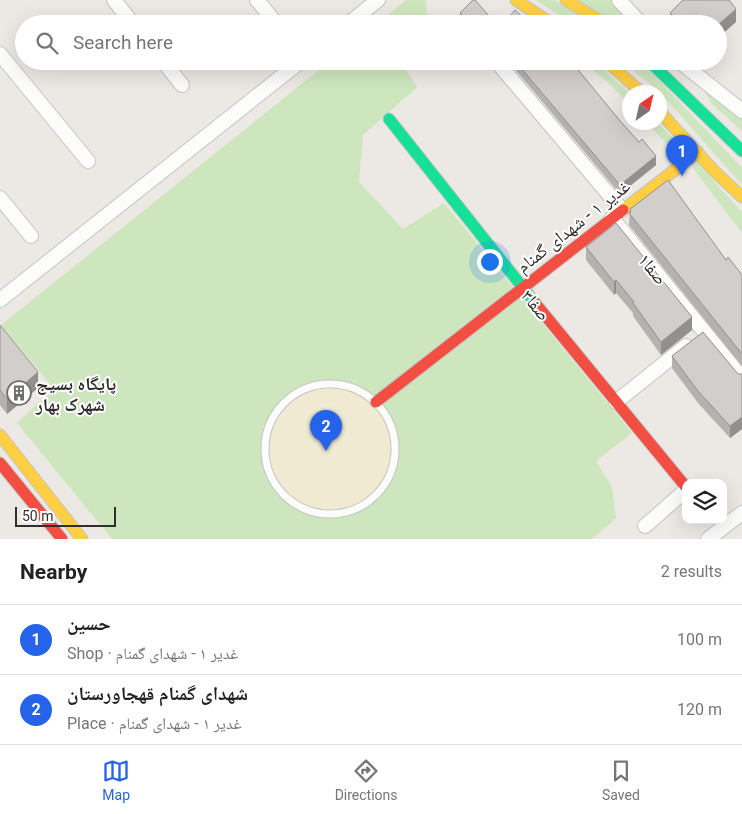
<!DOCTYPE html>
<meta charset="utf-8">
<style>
:root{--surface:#fff;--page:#f6f6f6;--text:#222;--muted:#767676;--line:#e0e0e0;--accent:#2563eb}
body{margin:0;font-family:Roboto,"Noto Naskh Arabic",sans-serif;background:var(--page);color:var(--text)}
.controls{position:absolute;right:15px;bottom:15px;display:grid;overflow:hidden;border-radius:10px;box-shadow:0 5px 20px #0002}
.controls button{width:45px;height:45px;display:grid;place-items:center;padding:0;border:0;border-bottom:1px solid var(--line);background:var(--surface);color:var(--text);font:25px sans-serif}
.compass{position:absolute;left:622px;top:85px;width:45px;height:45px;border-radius:50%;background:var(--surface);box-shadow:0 5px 20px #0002;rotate:34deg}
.scale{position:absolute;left:15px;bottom:12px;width:101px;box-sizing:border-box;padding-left:5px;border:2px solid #2e2e2e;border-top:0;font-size:14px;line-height:18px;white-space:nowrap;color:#2e2e2e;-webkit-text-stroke:4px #fff;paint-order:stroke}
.you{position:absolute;left:489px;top:261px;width:18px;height:18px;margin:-12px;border:4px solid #fff;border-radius:50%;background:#1a73e8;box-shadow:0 0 0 8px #1a73e833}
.badge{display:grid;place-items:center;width:32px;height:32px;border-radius:50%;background:var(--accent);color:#fff;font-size:16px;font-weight:700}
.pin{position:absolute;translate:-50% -41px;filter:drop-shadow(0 1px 2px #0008)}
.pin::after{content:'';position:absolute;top:26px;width:18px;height:15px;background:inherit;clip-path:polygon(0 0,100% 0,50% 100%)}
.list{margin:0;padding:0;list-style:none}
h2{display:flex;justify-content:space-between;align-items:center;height:65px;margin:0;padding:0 20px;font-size:21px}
h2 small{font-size:16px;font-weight:400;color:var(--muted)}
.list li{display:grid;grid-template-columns:32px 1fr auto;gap:15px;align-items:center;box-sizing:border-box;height:70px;padding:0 20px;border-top:1px solid var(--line)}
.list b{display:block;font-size:19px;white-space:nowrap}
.list p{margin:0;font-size:16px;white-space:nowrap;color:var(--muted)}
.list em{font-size:16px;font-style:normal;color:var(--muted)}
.icon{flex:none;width:28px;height:28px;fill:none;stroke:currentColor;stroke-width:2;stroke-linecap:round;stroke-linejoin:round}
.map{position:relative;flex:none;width:742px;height:539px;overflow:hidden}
.search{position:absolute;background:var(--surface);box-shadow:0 5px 20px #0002;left:15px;right:15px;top:15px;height:55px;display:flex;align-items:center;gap:12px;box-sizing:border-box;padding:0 18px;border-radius:28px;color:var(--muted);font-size:19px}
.sheet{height:205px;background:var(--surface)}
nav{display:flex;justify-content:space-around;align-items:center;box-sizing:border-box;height:70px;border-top:1px solid var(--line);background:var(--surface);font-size:14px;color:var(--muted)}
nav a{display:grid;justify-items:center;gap:2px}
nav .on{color:var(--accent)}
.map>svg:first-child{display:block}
.green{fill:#cee6be}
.sand{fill:#f0ead3}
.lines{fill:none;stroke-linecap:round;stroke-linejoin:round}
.lane-casing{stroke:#c5c4c5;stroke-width:9}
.street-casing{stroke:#c5c4c5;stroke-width:16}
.fast-casing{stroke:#c5c4c5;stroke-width:13}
.slow-casing{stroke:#c5c4c5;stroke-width:13}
.jam-casing{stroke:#c5c4c5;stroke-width:13}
.lane{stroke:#fcfcfb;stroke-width:7}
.street{stroke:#fcfcfb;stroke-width:14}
.fast{stroke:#16e098;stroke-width:11}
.slow{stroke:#ffcf43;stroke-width:11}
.jam{stroke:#f24e42;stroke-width:11}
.wall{fill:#b4b1af}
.shaded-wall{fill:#92908e}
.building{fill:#d1cecb;stroke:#92908e}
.labels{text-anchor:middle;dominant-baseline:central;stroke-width:4;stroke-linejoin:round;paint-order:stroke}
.street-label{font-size:18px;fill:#2e2e2e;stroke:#fff}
.poi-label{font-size:18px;font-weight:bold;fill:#2e2e2e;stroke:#fff;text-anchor:start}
</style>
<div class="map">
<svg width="742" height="539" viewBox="0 0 742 539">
<rect width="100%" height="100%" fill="#ece8e4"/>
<g class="green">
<polygon points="406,0 426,0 428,24 377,24"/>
<polygon points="536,0 555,0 591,24 573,24"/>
<polygon points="576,0 615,0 634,24 615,24"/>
<polygon points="330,61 400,61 417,87 363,135 359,182 403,229 444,203 632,433 596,461 612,487 616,518 592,539 112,539 17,423 54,389 1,325"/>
<polygon points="581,61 594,61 629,93 629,104 609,83"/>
<polygon points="622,61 638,61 647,68 742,168 742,185 660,92"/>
<polygon points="703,89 742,116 742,131 711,103"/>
<polygon points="647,123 658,123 685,150 680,158"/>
<polygon points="697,163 742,212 742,233 693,168"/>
</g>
<circle class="sand" cx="330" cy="449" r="61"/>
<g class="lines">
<g class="lane-casing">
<circle id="lane" cx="330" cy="449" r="65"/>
</g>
<g class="street-casing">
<g id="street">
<polyline points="114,0 133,24"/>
<polyline points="257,0 275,22"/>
<polyline points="619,0 641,24"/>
<polyline points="348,24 378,0"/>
<polyline points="0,54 88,161"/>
<polyline points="163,61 182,85"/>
<polyline points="679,61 742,111"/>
<polyline points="497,62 622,210"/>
<polyline points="0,198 31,236"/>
<polyline points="612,218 742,378"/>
<polyline points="0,300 301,61"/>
<polyline points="616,402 686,346"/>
<polyline points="645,526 686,490"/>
<polyline points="708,539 742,513"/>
</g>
</g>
<g class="fast-casing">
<g id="fast">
<polyline points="649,61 742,151"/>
<polyline points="389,119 535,303"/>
</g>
</g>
<g class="slow-casing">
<g id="slow">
<polyline points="516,0 552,24"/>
<polyline points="566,0 605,24"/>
<polyline points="606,61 641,92"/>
<polyline points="660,112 714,171 742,197"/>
<polyline points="623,210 698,152"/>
<polyline points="0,435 82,539"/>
</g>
</g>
<g class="jam-casing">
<g id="jam">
<polyline points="535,303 686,487"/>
<polyline points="376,402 623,210"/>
<polyline points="0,463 62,539"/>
</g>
</g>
<use href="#lane" class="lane"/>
<use href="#street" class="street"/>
<use href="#fast" class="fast"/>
<use href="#slow" class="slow"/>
<use href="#jam" class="jam"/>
</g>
<g class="wall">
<polygon points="460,13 496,24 462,24 460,22"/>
<polygon points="670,13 736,22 718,24 670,24"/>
<polygon points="508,61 565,61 656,165 620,194"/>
<polygon points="630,209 726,260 742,275 742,366 629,225"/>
<polygon points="586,247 692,330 661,355 633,316 633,313 616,293 614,295 586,260"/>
<polygon points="0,325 38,388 7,414 0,405"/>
<polygon points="672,356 738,374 742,374 742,429 730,438 698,403 672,368"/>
</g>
<g class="shaded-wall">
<polygon points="736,9 736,22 718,38 718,25"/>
<polygon points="656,156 656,165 620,194 620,185"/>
<polygon points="616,280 616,293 614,295 614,282"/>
<polygon points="692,317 692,330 661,355 661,342"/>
<polygon points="38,372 38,388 7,414 7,399"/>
<polygon points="742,417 742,429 730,438 730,426"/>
</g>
<g class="building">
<polygon points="473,0 475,0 496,24 470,24 460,13"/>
<polygon points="683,0 729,0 736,9 718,25 718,24 681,24 670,13"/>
<polygon points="515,10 530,24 503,24"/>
<polygon points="515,61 565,61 571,68 574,65 621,122 639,142 642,139 656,156 620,185"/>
<polygon points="668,180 726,260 728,257 742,275 742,354 629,213 631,212 630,209"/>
<polygon points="616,223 692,317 661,342 633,303 634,302 616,280 614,282 586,247"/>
<polygon points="0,325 38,372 7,399 0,390"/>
<polygon points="703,332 738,374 742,374 742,417 730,426 698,391 672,356"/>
</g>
<defs>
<g id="building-ring" transform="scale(1.25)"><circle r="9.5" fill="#fff" stroke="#706f6e" stroke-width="1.5"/><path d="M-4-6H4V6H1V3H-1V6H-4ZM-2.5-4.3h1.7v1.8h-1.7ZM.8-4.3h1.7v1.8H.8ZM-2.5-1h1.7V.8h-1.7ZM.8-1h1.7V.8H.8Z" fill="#706f6e"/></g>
</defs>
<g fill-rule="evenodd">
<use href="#building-ring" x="19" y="393"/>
</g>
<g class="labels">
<g class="street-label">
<text transform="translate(573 226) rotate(-38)">غدیر ۱ - شهدای گمنام</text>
<text transform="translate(653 269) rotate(51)">صفا۱</text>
<text transform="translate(536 305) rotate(51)">صفا۳</text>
</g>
<g class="poi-label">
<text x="36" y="383">پایگاه بسیج<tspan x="36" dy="21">شهرک بهار</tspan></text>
</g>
</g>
</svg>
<div class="controls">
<button><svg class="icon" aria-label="layers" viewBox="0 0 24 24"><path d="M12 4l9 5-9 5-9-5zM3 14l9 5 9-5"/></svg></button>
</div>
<svg class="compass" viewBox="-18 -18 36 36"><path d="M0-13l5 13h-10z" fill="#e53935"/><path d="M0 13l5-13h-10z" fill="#767676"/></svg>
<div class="scale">50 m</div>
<div class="you"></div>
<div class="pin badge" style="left:682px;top:176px">1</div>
<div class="pin badge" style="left:326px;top:451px">2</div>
<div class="search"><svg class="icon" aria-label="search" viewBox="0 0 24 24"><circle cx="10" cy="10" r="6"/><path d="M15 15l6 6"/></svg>Search here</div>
</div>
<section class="sheet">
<h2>Nearby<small>2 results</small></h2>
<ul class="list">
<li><span class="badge">1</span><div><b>حسین</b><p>Shop · غدیر ۱ - شهدای گمنام</p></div><em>100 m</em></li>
<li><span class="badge">2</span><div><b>شهدای گمنام قهجاورستان</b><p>Place · غدیر ۱ - شهدای گمنام</p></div><em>120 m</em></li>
</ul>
</section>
<nav>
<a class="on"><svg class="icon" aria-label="map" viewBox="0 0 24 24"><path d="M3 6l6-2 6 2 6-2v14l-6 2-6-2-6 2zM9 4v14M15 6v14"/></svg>Map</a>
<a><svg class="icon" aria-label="directions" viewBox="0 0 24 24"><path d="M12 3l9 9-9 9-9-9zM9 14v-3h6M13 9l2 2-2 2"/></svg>Directions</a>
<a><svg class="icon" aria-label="saved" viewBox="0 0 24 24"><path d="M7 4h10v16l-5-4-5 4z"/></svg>Saved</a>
</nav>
